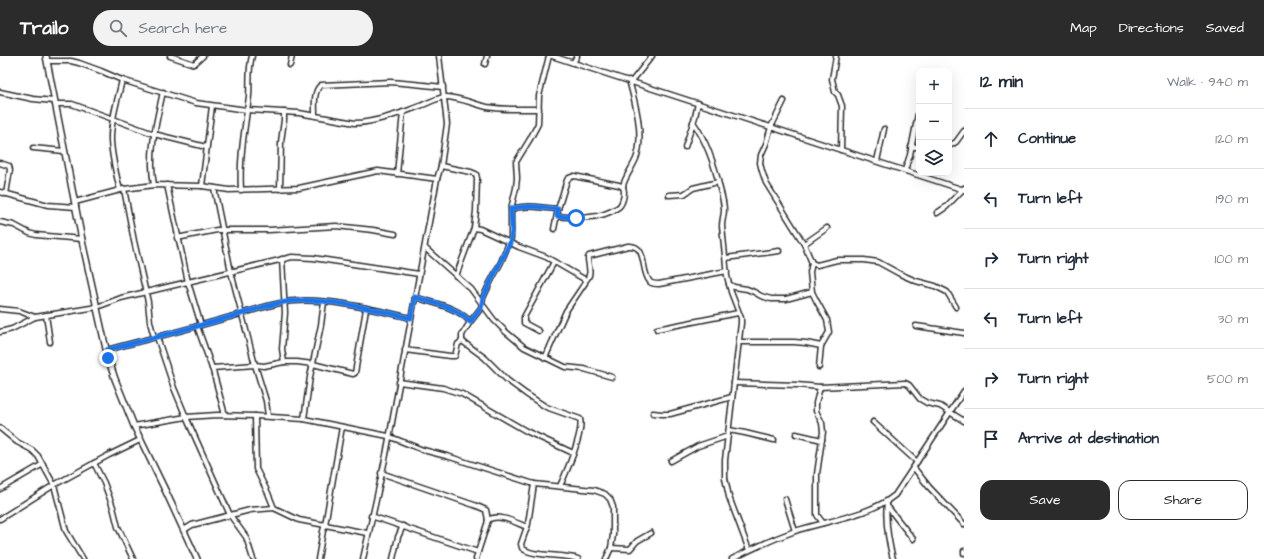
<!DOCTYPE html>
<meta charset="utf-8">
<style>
:root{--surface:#fff;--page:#f2f2f3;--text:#1f2937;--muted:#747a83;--line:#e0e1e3;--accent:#2b2b2b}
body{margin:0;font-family:"Architects Daughter",sans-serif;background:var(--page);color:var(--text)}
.controls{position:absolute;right:12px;top:12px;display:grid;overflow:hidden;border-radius:8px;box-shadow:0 4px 16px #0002}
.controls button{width:36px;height:36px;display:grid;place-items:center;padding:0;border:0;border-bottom:1px solid var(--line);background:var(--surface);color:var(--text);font:20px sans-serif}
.stop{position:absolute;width:12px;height:12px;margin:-9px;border:3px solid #1a73e8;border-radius:50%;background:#fff}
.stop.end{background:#1a73e8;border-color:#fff;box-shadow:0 1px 4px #0008}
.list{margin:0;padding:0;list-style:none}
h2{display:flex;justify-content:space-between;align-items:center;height:52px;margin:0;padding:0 16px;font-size:17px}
h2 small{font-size:13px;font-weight:400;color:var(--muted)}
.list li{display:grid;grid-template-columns:26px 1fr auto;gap:12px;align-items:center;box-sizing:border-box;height:60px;padding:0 16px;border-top:1px solid var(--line)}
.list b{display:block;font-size:15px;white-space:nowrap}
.list em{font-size:13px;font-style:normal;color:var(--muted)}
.actions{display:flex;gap:8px;padding:12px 16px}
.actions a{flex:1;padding:9px 0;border:1px solid var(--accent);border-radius:12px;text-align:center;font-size:14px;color:var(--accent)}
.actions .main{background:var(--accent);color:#fff}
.icon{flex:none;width:22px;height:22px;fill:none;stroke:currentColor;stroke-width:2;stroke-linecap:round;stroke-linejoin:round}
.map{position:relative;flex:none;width:964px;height:503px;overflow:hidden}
header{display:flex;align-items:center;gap:24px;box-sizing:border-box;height:56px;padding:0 20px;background:var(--accent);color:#fff}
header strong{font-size:19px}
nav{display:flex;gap:22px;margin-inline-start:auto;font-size:14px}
.search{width:280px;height:36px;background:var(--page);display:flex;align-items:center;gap:10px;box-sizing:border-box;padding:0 14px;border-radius:22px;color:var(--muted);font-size:15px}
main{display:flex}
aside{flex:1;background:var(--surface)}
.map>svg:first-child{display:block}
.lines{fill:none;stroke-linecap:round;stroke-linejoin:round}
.minor-casing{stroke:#2b2b2b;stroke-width:7}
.tertiary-casing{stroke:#2b2b2b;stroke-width:8}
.minor{stroke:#fff;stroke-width:4}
.tertiary{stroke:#fff;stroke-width:5}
.route{stroke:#1a73e8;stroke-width:5}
</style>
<header>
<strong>Trailo</strong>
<div class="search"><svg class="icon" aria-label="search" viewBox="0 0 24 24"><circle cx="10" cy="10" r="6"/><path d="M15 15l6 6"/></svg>Search here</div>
<nav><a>Map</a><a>Directions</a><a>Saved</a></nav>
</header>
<main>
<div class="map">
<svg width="964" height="503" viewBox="0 0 964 503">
<rect width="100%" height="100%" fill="#fff"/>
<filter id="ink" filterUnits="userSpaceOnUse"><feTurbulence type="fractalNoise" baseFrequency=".025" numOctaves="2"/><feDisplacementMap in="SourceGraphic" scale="8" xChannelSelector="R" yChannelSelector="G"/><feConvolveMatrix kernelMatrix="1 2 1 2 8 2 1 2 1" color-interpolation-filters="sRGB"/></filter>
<g filter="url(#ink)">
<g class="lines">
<g class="minor-casing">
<g id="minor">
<polyline points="170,0 194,8 203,0"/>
<polyline points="552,0 964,134"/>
<polyline points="836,0 832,23 835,36 838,39 842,50 841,94"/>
<path d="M47 5H71L79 7 101 15 122 24 196 47 247 54 299 57 355 67C372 67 403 57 420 50 426 48 439 41 445 41 459 41 473 48 487 51 504 54 521 53 539 53"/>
<polyline points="573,7 577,0"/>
<polyline points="485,8 487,0"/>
<polyline points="290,9 292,0"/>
<polyline points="632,25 652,0"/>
<polyline points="0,36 33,43 54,45"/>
<polyline points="784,45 771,71 766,88 761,99 760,107 762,115 766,127 804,188 812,207 810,216 812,236 816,244 827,264 829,276 821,290 819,311"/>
<polyline points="55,48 72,48 154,78 206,91"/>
<path d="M315 59C315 50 313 35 321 29L391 26 414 28 443 31"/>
<path d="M693 66C707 86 715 110 720 133 722 140 724 147 724 154 724 159 722 164 722 170L727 220 731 236 741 262V267L725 404V422L729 441 749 494"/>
<polyline points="949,90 956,86 964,75"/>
<polyline points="685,91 695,61 698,47"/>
<polyline points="911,91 919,91"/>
<polyline points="33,92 64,95"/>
<polyline points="877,105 884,73"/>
<polyline points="0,107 9,110 10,114 6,138"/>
<polyline points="441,110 471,116 476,118 477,122 476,155 474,172 456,220"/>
<polyline points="905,114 910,99 919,53"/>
<polyline points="397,118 403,56"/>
<path d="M154 129C148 98 156 67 163 36"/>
<polyline points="167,129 188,226 201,269"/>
<polyline points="202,130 212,50"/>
<polyline points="214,132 231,216 255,309 266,345 268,360"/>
<polyline points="124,133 134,185 148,246 150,266 154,281"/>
<polyline points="280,133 281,86 284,64 284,56"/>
<path d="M120 134C116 118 112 102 111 85 110 66 118 43 122 24"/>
<path d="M241 134C239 102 245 72 249 40 250 27 248 13 252 0"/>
<polyline points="0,136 48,149 76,151"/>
<polyline points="669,139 684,138 693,132 718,126"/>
<polyline points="75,146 124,133 154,129 202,130 229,134 299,132 378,115 437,123"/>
<path d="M511 153C530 148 540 152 558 153"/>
<polyline points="937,157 946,151 964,132"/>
<path d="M557 160C577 162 599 164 617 152 622 150 624 141 624 136 624 134 623 132 623 130 624 122 635 108 637 100 644 78 635 46 629 24"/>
<polyline points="0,166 14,169 29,177 36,179 82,183"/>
<polyline points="474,172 480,173 519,191 546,201 584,223 585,225"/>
<polyline points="554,173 558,153 567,124 569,122 574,120 619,129 623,131"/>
<polyline points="177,182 217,174 269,174 336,170 373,174 395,178"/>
<polyline points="804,188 827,172"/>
<polyline points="425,192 471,233 494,264 506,276 524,291 565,311 584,313 612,321"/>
<polyline points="726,202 779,195"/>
<polyline points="282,203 285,257 282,293 284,306"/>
<polyline points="812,207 817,209 837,204 864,204 878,206 900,218 916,225 935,230 947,236 956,251"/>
<polyline points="729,228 734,231 747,233 754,236 761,240 771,243 786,243 812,236"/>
<path d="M415 241C432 247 459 251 470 266"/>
<polyline points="0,253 19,255 35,261"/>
<polyline points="46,259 50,286"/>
<polyline points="197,270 213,315 225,359"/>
<polyline points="916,270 964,277"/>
<polyline points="657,273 738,257"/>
<polyline points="539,275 524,267 524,261 554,206"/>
<polyline points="0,276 12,273 35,261 97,251 121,242 292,201 313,202 419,218"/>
<polyline points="157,281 174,332 186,361 230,459 246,481 253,503"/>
<path d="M462 285 485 302 507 324 526 338 546 351 580 363C584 376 566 417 560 430"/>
<polyline points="740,286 794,286 806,287 821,290"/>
<path d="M107 294C148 283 189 273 230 261 249 256 275 246 294 245 330 242 375 254 411 262"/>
<polyline points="405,294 450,300 455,300 458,288 462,285 462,279 470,266 481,252 483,242 490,227 501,206 511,182 511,153 516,132 517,122 516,106 530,83 538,68 539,40 549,0"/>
<path d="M545 302 566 255 585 227V225C593 218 588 211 588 202L589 200 628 190C648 188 640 215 650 226 652 228 656 228 659 228L727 215"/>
<polyline points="212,312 255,309 264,310 284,306 297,306 313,308 353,318 355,317 366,253"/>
<polyline points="399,326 443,332 462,338 526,375 571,396 573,398"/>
<polyline points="734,327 797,329 820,331 905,327 909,329 920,343 927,347 940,350 964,365"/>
<polyline points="820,331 816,347 816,355 822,367 823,376 817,418 817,459 823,467"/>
<polyline points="653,357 662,358 670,358 732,341"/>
<polyline points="255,360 256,413 268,437 274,452"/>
<polyline points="304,363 310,321 321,269 324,246"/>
<polyline points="873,366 917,406"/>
<polyline points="134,370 186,361 217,359 255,360 304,363 388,380 423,394 450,401 534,428 594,434 605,438 610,443 613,451 613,479 611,492 606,503"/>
<polyline points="0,372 17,386 32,394 38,400 54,429 66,475 83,503"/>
<polyline points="729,374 745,377 774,384"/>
<polyline points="796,378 822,384"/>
<polyline points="671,405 698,390 728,380"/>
<polyline points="94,407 104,427 113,451 118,471 133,503"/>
<polyline points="914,412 929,431 964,468"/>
<polyline points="381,417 477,450 486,454 488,464 487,468 478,496 476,503"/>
<path d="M534 428 528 468 521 488 522 492C532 501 564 498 578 503"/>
<polyline points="0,433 43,408"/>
<polyline points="785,443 795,475"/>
<path d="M887 446C885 465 888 484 893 503"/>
<polyline points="887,450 913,483"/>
<polyline points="371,460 478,496"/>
<polyline points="0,463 54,429 109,399 140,384"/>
<path d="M488 464C499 457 516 467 527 471"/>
<polyline points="184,474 192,469 250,454 274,452 299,464 367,477"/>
<polyline points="611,492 630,493 637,485 651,477"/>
<polyline points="964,495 964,497"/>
<polyline points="318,503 323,475 325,469 342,371"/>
<polyline points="363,503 386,399 437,123 441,110 447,68 439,0"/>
<polyline points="393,503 398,481 403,470"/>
<path d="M732 503C753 492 773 483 795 475 826 465 871 459 895 439L964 335"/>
</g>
</g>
<g class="tertiary-casing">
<polyline id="tertiary" points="46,0 83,189 108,302 115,323 134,370 166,436 197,503"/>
</g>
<use href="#minor" class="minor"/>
<use href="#tertiary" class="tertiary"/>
</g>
</g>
<g class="lines" filter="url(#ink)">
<path class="route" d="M108 302 107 294C148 283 189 273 230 261 250 256 273 246 294 245 330 242 375 254 411 262L415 241C432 247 459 251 470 266L481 252 483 242 490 227 510 187 512 176 511 153C529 148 541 152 558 153L557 160 576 162"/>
</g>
</svg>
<div class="controls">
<button>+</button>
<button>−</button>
<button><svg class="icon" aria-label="layers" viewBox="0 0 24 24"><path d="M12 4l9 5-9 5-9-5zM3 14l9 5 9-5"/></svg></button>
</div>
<div class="stop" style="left:576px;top:162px"></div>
<div class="stop end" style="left:108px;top:302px"></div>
</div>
<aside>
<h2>12 min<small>Walk · 940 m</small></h2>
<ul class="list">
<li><svg class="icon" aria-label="ahead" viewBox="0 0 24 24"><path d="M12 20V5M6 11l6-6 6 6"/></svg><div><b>Continue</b></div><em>120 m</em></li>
<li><svg class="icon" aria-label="left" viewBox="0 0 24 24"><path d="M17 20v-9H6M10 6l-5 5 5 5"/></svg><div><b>Turn left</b></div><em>190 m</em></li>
<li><svg class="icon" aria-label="right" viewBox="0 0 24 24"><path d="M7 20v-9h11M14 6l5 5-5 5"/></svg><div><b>Turn right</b></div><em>100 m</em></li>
<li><svg class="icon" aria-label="left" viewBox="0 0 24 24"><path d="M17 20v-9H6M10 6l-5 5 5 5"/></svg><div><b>Turn left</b></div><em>30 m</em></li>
<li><svg class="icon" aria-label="right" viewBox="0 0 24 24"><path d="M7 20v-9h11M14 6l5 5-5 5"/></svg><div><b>Turn right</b></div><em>500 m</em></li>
<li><svg class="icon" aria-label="arrive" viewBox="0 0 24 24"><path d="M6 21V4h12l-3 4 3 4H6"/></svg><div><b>Arrive at destination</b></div></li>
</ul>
<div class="actions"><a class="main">Save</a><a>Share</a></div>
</aside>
</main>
